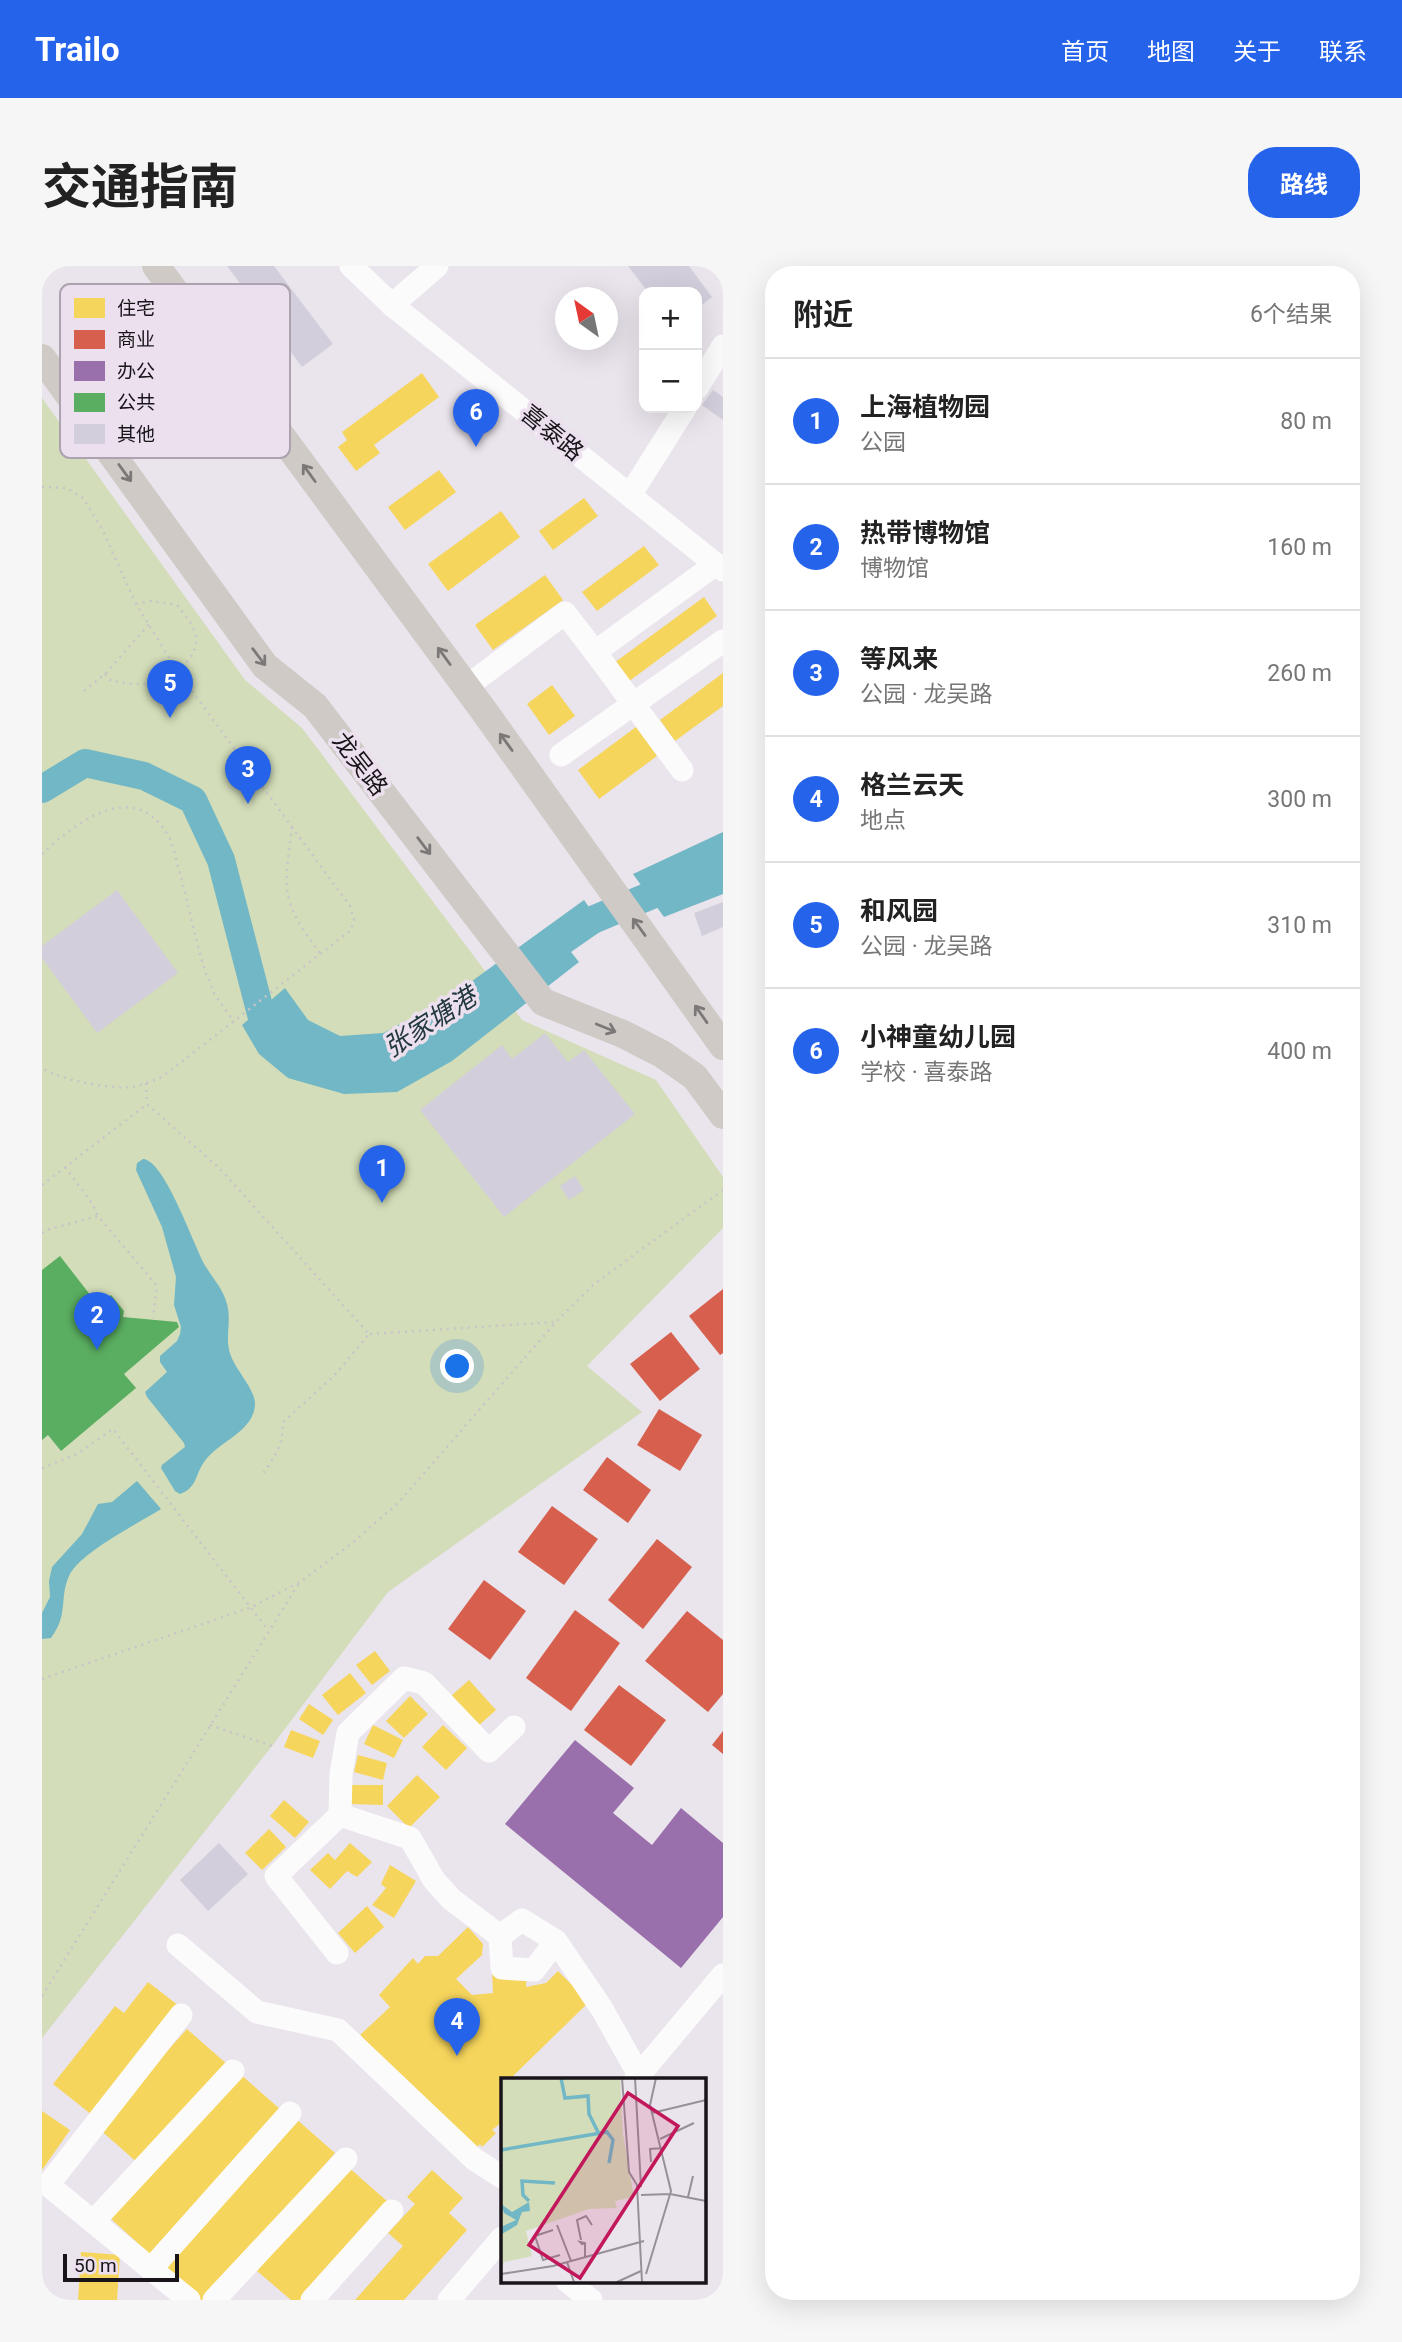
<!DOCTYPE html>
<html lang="zh">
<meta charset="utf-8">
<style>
:root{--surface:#fff;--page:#f6f6f6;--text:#222;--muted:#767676;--line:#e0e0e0;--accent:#2563eb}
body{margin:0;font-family:Roboto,"Noto Sans SC",sans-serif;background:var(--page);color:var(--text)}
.controls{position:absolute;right:21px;top:21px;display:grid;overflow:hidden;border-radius:14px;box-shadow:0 7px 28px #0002}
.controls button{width:63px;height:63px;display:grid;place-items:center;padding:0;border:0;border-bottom:2px solid var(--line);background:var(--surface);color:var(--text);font:35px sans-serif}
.compass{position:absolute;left:513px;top:21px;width:63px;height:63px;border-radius:50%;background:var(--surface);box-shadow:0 7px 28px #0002;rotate:327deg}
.scale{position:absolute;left:21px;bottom:18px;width:116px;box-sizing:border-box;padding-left:7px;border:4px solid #181419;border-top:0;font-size:19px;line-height:24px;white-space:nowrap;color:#181419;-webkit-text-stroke:5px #ece0ef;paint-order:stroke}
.you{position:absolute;left:416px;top:1101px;width:24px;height:24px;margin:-18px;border:5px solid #fff;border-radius:50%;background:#1a73e8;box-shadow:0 0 0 10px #1a73e833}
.badge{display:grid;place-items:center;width:46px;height:46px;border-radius:50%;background:var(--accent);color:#fff;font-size:23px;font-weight:700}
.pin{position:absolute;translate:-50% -58px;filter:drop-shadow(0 2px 4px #0008)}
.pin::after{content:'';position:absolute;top:37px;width:24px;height:21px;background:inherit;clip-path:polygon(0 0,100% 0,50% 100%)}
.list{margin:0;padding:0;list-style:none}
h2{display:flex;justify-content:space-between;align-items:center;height:91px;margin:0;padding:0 28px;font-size:30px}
h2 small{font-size:23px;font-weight:400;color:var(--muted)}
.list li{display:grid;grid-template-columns:46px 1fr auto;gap:21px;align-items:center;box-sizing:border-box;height:126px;padding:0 28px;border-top:2px solid var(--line)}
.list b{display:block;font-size:26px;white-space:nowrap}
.list p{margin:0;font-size:23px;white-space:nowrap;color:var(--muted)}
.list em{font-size:23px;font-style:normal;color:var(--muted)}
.map{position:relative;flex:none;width:681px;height:2034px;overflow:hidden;border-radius:28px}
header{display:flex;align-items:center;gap:42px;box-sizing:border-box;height:98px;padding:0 35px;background:var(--accent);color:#fff}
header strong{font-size:33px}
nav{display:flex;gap:38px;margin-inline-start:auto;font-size:24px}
.intro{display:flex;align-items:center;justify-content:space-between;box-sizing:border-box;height:168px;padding:0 42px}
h1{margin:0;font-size:49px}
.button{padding:18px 32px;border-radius:28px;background:var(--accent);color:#fff;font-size:24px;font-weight:700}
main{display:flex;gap:42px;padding:0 42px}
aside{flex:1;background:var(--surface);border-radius:28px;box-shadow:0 7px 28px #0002}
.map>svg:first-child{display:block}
.green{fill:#d3ddb9}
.water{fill:#71b7c5}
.homes{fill:#f6d55c}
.shops{fill:#d6604d}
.offices{fill:#9970ab}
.public{fill:#5aae61}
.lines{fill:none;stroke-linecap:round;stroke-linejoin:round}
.river{stroke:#71b7c5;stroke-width:28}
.building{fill:#d3cedb}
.path{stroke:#c8c5c8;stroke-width:2.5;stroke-dasharray:2 5;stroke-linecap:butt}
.minor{stroke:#fcfbfc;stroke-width:23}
.major{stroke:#cfcac6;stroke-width:28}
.oneway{stroke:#7d7878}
.labels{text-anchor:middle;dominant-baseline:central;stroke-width:7;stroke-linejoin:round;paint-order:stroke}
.street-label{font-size:24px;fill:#181419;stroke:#ece0ef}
.water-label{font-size:26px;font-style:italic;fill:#21383c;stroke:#ece0ef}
.inset-river{fill:none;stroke:#71b7c5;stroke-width:3.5}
.inset-road{fill:none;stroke:#969198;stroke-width:2}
.view{fill:#c2185b;fill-opacity:0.15;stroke:#c2185b;stroke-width:3.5}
.inset-edge{fill:none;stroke:#181419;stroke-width:3.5}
.key{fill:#ece0ef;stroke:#aca3af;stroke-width:2}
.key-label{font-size:19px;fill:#181419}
</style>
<header>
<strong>Trailo</strong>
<nav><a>首页</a><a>地图</a><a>关于</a><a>联系</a></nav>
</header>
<div class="intro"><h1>交通指南</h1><a class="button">路线</a></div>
<main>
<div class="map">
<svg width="681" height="2034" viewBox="0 0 681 2034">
<rect width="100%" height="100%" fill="#eae4ec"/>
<polygon class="green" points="0,132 203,414 260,462 480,754 614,814 681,911 681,962 545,1100 600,1146 346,1326 230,1480 0,1772"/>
<g class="water">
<polygon points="681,566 681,628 622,651 591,608"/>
<polygon points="542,634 562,663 529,686 537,696 410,795 355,826 302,828 246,812 217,788 200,759 243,722 266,754 298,770 341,767 401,736"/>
<path d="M101 893C123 894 152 981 164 1001 172 1014 181 1023 185 1038 190 1056 182 1073 189 1090 194 1104 213 1124 213 1137 213 1166 176 1175 162 1196 153 1209 155 1222 138 1228L133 1225 119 1202 120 1199 143 1181 142 1177 105 1131 103 1126 125 1106 118 1096V1090L135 1075 138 1068 139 1061 132 1039 134 1011 120 961 94 904 95 897Z"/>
<path d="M95 1215 119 1243C97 1257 37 1287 27 1310 17 1332 27 1348 9 1372L0 1373V1347L8 1331 7 1315 10 1301 40 1268 56 1238 70 1236Z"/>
</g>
<g class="homes">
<polygon points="380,107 397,131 332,179 338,187 314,205 296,181 305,174 300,166"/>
<polygon points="397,204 414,226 363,264 346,241"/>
<polygon points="542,232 556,250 511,284 497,265"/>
<polygon points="459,245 478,271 406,325 386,298"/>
<polygon points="602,280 617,299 555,345 540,326"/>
<polygon points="503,309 521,334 451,384 433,359"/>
<polygon points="662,331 675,350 586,416 572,397"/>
<polygon points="681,407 681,440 633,475 618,454"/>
<polygon points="510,419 533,450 507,469 485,438"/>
<polygon points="594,461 615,490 557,533 536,504"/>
<polygon points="333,1385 348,1405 330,1419 314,1399"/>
<polygon points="308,1407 324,1427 296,1449 280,1429"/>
<polygon points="427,1414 454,1444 435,1461 408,1431"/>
<polygon points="368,1430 386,1448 362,1472 344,1455"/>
<polygon points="267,1438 291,1454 281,1469 257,1453"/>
<polygon points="331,1459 361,1474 352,1492 322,1478"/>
<polygon points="401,1459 425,1482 404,1504 380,1481"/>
<polygon points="249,1464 278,1475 271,1492 242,1481"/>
<polygon points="316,1489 345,1497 341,1514 312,1506"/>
<polygon points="375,1509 398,1531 367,1562 345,1540"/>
<polygon points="308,1519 341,1519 341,1539 307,1538"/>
<polygon points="242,1534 267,1556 253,1572 228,1550"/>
<polygon points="227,1563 244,1581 220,1604 203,1587"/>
<polygon points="308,1577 330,1596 315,1611 305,1605 288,1623 268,1604 286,1587 293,1594"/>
<polygon points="348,1599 374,1615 352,1652 330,1639 344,1622 339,1618"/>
<polygon points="325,1640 342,1661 313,1687 296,1667"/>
<polygon points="426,1661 441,1678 440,1689 414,1713 430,1729 451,1727 450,1705 485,1701 484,1721 504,1717 516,1705 547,1736 469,1812 470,1814 460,1814 460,1848 457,1851 460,1856 450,1864 454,1867 440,1881 438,1878 431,1886 318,1769 348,1741 337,1729 371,1692 376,1698 383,1690 396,1690"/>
<polygon points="106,1716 137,1740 50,1849 11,1818 73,1740 82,1747"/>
<polygon points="145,1763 186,1799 97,1898 56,1862"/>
<polygon points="197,1807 239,1844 110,1990 68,1952"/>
<polygon points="0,1845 28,1864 0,1904"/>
<polygon points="253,1852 293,1887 164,2034 156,2034 120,2002"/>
<polygon points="305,1900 346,1936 261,2034 249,2034 215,2005"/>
<polygon points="390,1904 421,1932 407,1947 425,1964 362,2034 313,2034 361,1980 346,1967 373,1938 365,1931"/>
<polygon points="39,1986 78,1989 75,2034 36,2034"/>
</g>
<g class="shops">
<polygon points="681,1023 681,1087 678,1089 647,1050"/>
<polygon points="629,1066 658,1103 618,1135 588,1098"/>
<polygon points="617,1143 660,1169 638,1205 595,1179"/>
<polygon points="565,1191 609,1224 586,1257 541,1224"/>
<polygon points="510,1240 556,1273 522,1319 476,1286"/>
<polygon points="615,1273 650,1301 601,1363 566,1334"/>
<polygon points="442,1314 484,1345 448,1394 406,1363"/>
<polygon points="533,1344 578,1377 529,1445 484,1412"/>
<polygon points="645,1345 681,1374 681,1428 666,1446 603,1395"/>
<polygon points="577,1419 624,1454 589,1500 542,1464"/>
<polygon points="681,1465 681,1488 670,1479"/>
</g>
<polygon class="offices" points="533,1474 592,1522 571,1547 610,1579 639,1542 681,1577 681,1651 639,1702 463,1558"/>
<polygon class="public" points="18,990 56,1039 69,1029 82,1045 81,1051 135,1056 137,1061 82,1108 94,1122 19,1185 6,1169 0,1174 0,1004"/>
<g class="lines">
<g class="river">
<polyline points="0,523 43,497 102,510 151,534 179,594 220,752 244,769"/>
<polyline points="523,670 541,658 681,599"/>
</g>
</g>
<g class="building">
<polygon points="185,0 232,0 291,78 260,101"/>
<polygon points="586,0 647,0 670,31 655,43 655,26 606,26"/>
<polygon points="671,124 681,131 681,154 660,139"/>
<polygon points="75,624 136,707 55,767 0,692 0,680"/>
<polygon points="681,636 681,661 660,670 652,647"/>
<polygon points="503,767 526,796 542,784 593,848 462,951 378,844 460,779 470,793"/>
<polygon points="533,910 542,924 527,934 518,920"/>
<polygon points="177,1577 206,1608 166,1645 138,1614"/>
</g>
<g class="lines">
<g class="path">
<path d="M0 221 25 222 41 232 60 263 94 338 136 406 308 640 312 653 309 664 120 811C109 815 99 820 88 821 65 823 19 814 0 802"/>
<path d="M63 408 69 415C78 416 88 418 97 418 120 418 154 400 154 373 154 361 142 348 135 339L108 335 95 338"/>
<polyline points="42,425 63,408 107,358"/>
<path d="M250 561C242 624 238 635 278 687"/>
<path d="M0 588C35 555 95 510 128 573 132 583 134 594 137 604 147 639 153 674 164 708L173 729 192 756"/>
<polyline points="104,817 105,838"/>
<polyline points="23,901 50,937 56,950"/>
<path d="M0 919 105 838 178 903 327 1068 292 1110 240 1157C243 1178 231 1193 220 1209"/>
<polyline points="0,967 4,964 56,950 115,1020 111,1052"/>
<polyline points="328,1068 514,1056"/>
<polyline points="0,1202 35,1188 71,1163 226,1364"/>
<polyline points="0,1413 210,1341 258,1316 309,1278 356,1237 514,1056 552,1018 681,924"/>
<polyline points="168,1459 230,1480"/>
<polyline points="0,1730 257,1317"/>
</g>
<g class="minor">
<polyline points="309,0 350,39 681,304"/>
<polyline points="350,39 395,0"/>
<polyline points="655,122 681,80"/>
<polyline points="588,229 643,142"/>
<polyline points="424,421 523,347 553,386"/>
<polyline points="519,489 681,375"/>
<polyline points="640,504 553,386 674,298"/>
<polyline points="458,1670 409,1633 392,1614 368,1572 298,1549 299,1508 306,1467 362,1412 382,1417 447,1485 472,1461"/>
<polyline points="514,1675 492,1704 460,1702 458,1670 480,1654 514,1675 560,1743 597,1809"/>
<polyline points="136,1679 215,1746 296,1764 432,1893 460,1911"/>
<polyline points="295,1687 234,1610 298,1549"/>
<polyline points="139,1749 6,1919 147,2034"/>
<polyline points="593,1814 681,1709"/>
<polyline points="51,1956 191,1805"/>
<polyline points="109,2003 248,1847"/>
<polyline points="525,2015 549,2034"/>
<polyline points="172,2034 304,1893"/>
<polyline points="270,2034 350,1945"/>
<polyline points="407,2034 460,1972"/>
</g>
<g class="major">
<polyline points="114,0 442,445 681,780"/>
<polyline points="0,92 223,400 273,440 501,736 581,768 620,788 653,811 681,849"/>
</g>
</g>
<defs><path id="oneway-shaft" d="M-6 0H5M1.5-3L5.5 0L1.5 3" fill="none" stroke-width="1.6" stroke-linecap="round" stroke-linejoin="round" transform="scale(1.75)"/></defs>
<g class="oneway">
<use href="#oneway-shaft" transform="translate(83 207) rotate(54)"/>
<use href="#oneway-shaft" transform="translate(267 207) rotate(-126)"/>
<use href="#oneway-shaft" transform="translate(402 390) rotate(-126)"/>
<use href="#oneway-shaft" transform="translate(217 391) rotate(53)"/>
<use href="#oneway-shaft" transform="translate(464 476) rotate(-126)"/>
<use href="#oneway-shaft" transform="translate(382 580) rotate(53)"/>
<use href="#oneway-shaft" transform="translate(597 661) rotate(-126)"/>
<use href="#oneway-shaft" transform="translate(659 748) rotate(-125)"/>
<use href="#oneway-shaft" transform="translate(564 762) rotate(22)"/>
</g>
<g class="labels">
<g class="street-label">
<text transform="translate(510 167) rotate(39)">喜泰路</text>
<text transform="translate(318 498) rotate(52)">龙吴路</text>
</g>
<g class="water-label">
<text transform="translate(388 756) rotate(-33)">张家塘港</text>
</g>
</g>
<g transform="translate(459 1812)">
<rect width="205" height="205" fill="#eae4ec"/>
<path d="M119 0 122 56 133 119 114 123 116 130 88 131 25 153 31 178 3 184 0 194V2Z" fill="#d3ddb9"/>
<path d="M28 124 29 133 21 134 16 147 1 156 0 149 15 142 3 135 0 126 11 134Z" fill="#71b7c5"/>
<path class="inset-river" d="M60 0 64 20 87 18 88 36 97 54M0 72 106 54 112 62 108 85M28 123 22 117 21 103 54 105"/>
<path class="inset-road" d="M121 0 128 94 136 107 141 204M134 0 140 109M151 35 205 22M159 61 193 45M150 84 149 71 162 70M140 117 169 116 205 123M187 119 192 98M56 147 70 183M52 152 34 158 42 182 59 177M80 162 76 142 85 138 91 147M84 179V165L79 164 81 166 84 165M66 184 73 204M0 196 52 188 143 163M145 196 170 113 149 27 155 0M116 204 140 193"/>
<path class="view" d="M127 15 177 48 79 200 28 167Z"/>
<rect width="205" height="205" class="inset-edge"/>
</g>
<rect x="18" y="18" width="230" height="174" rx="10" class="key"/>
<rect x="32" y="32" width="31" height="20" fill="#f6d55c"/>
<rect x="32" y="64" width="31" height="19" fill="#d6604d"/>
<rect x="32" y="95" width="31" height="20" fill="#9970ab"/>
<rect x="32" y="127" width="31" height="19" fill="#5aae61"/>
<rect x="32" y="158" width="31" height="20" fill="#d3cedb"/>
<g class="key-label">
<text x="75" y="49">住宅</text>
<text x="75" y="80">商业</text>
<text x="75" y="112">办公</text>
<text x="75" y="143">公共</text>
<text x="75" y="175">其他</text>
</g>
</svg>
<div class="controls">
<button>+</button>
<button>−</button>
</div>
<svg class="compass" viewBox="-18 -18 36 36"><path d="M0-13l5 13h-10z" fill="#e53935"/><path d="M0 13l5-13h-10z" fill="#767676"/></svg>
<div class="scale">50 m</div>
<div class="you"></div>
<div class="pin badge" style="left:340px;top:937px">1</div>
<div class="pin badge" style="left:55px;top:1084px">2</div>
<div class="pin badge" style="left:206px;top:538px">3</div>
<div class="pin badge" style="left:415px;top:1790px">4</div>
<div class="pin badge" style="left:128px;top:452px">5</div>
<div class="pin badge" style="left:434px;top:181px">6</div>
</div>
<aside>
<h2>附近<small>6个结果</small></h2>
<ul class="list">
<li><span class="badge">1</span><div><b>上海植物园</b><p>公园</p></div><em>80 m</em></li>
<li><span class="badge">2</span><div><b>热带博物馆</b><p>博物馆</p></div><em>160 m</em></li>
<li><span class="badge">3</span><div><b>等风来</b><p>公园 · 龙吴路</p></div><em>260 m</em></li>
<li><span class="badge">4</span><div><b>格兰云天</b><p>地点</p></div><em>300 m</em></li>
<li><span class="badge">5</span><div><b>和风园</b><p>公园 · 龙吴路</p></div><em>310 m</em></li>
<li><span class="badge">6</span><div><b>小神童幼儿园</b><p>学校 · 喜泰路</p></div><em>400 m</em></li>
</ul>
</aside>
</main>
